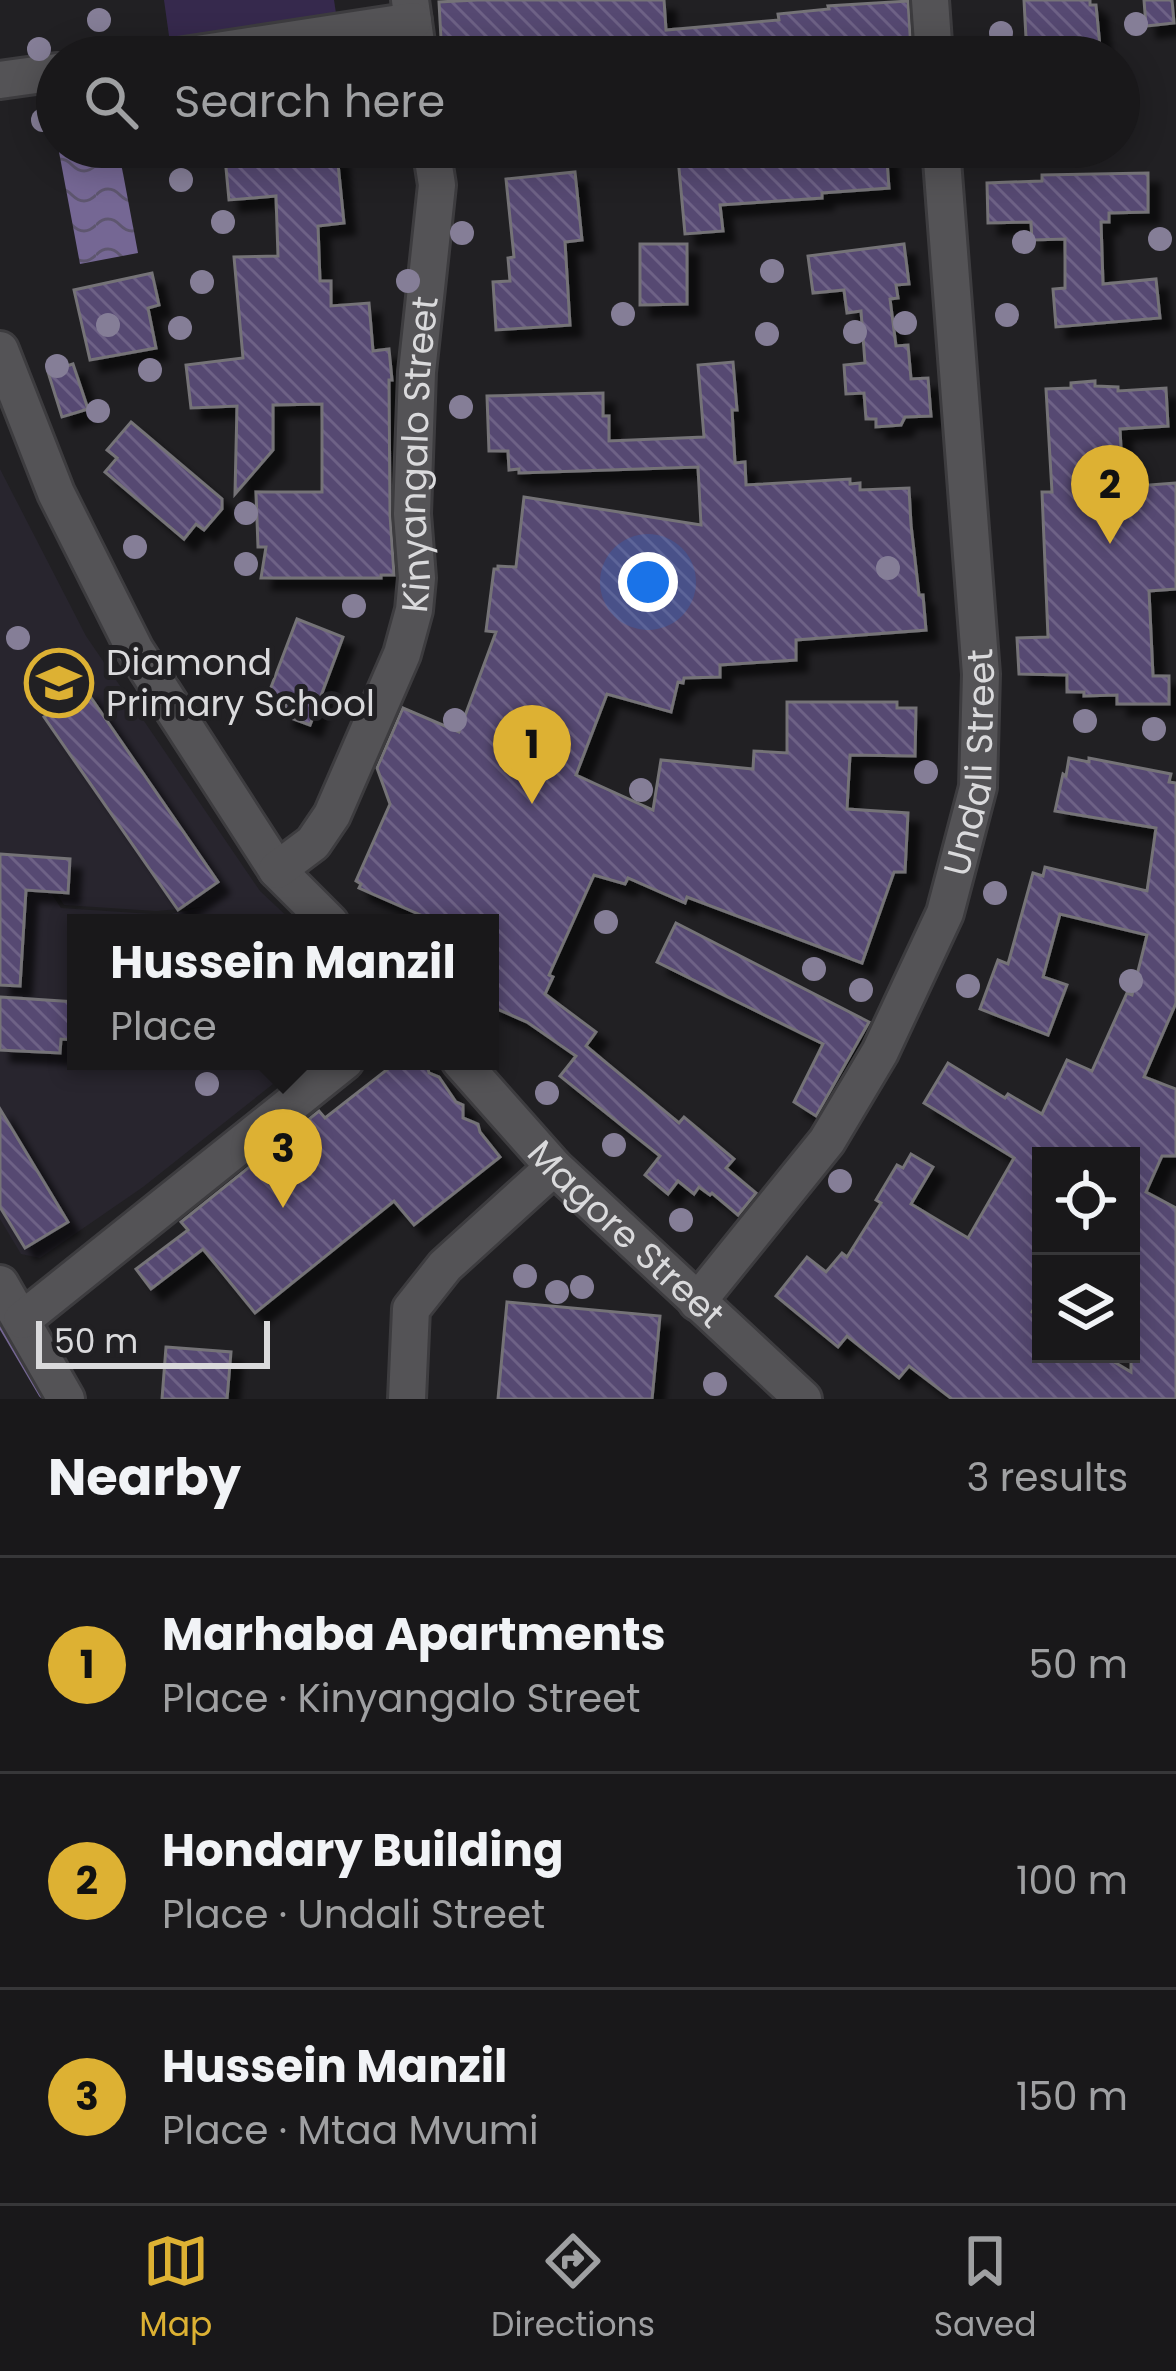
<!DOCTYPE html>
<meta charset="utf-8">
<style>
:root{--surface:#19181a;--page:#222123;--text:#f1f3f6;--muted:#9fa0a2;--line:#373739;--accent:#ddb133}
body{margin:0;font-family:Poppins,sans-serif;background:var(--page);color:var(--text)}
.controls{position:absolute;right:36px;bottom:36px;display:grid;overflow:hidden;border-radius:0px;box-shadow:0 6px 30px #0003}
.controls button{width:108px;height:108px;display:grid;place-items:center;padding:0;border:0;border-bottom:3px solid var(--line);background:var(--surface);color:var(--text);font:60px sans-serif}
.scale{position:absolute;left:36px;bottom:30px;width:234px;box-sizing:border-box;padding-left:12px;border:6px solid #dadadc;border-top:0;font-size:33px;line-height:42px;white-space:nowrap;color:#dadadc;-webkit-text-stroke:9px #212023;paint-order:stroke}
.you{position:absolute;left:648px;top:582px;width:42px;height:42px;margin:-30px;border:9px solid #fff;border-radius:50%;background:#1a73e8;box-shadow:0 0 0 18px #1a73e833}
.badge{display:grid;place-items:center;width:78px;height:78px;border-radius:50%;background:var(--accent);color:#111;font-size:39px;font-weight:700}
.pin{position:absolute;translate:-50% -99px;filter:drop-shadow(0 3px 6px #0008)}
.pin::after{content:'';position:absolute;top:63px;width:42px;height:36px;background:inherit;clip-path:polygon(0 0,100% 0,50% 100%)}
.popup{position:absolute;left:67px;top:914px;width:432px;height:156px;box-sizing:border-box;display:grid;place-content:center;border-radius:0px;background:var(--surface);filter:drop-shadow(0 3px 9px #0005);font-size:39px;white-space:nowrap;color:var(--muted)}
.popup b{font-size:45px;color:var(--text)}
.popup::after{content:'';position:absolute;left:50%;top:100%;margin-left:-24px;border:24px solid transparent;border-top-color:var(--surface)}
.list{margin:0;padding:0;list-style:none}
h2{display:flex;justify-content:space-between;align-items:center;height:156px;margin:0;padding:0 48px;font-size:51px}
h2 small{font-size:39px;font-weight:400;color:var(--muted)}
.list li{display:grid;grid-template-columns:78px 1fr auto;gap:36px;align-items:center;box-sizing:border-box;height:216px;padding:0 48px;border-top:3px solid var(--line)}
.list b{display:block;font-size:45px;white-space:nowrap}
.list p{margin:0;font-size:39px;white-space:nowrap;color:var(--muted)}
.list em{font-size:39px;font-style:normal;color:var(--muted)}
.icon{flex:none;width:66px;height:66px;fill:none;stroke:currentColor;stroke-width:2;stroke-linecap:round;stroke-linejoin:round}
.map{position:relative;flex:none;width:1176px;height:1399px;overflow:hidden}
.search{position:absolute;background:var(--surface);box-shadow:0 6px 30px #0003;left:36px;right:36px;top:36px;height:132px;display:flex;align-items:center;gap:30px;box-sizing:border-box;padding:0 42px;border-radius:66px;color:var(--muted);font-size:45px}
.sheet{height:804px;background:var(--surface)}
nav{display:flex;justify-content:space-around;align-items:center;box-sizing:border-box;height:168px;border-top:3px solid var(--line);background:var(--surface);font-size:33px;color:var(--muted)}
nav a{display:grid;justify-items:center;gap:6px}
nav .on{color:var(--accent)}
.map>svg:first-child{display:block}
.built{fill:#28252e}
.green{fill:#36294d}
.water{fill:url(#water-waves)}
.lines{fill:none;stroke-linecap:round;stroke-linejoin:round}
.stream{stroke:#756794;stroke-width:9}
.building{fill:url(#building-back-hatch);stroke:#747377;stroke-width:3;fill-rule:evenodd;filter:url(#shadow)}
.minor-casing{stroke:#3d3c3f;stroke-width:42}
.minor{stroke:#545356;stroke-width:36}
.tree{fill:#857e97}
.labels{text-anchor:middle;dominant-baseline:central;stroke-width:10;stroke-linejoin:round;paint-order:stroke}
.street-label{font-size:36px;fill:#dadadc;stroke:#212023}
.poi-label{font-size:36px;fill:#dadadc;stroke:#212023;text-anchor:start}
</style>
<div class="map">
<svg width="1176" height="1399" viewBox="0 0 1176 1399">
<defs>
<pattern id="water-waves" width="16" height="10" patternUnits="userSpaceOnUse" patternTransform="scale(3)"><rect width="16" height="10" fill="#756794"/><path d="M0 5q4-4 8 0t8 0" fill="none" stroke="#5e566f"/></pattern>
<pattern id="building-back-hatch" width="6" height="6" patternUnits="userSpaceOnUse" patternTransform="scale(3)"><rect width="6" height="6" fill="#564872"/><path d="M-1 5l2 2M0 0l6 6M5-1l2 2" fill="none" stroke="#6e6286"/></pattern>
<filter id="shadow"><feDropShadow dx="11" dy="11" stdDeviation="3" flood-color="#0009"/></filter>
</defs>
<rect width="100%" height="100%" fill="#212023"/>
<polygon class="built" points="0,469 86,636 260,891 294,923 76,923 76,1061 302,1061 143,1187 40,1258 21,1254 0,1219 0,888 49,890 61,908 167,915 202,907 156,911 64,905 53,888 0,885"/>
<polygon class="green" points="164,0 334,0 337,20 170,43"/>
<polygon class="water" points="87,147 118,147 138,253 80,264 59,152"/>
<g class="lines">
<polyline class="stream" points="0,1321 43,1394"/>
</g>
<g class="building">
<polygon points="477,0 664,0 666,30 779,20 778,14 829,9 828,6 908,1 911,50 854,54 855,57 442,57 439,2"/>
<polygon points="1024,0 1090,0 1090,5 1096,5 1101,57 1027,57"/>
<polygon points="1144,0 1172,0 1174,23 1146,26"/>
<polygon points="224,147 299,147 300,158 337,154 344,223 318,226 320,281 331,281 331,306 369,303 373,351 389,349 392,380 389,380 390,515 394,575 381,575 381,578 261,578 266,547 258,547 256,492 322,492 322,404 273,405 273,450 235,494 237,406 191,408 186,365 243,358 234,257 278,256 276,196 229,200"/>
<polygon points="677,147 886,147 889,188 822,193 822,198 720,205 723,231 685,234"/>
<polygon points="575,172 582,240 565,242 570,325 496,330 493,282 510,281 508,258 514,257 506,179"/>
<polygon points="1148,173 1148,212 1109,213 1109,222 1101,222 1103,284 1156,279 1160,318 1056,327 1053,289 1065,288 1065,239 1032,240 1031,222 988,223 987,183 1042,181 1042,175"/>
<polygon points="640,244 687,244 687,304 640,305"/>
<polygon points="904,244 909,284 896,285 898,298 890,299 896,346 908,345 911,379 928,378 931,416 905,417 901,425 876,427 876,419 866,419 864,393 846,394 844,365 865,363 861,311 847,313 844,290 813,293 808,256"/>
<polygon points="152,273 159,305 148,308 156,348 90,360 74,290"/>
<polygon points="733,362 737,410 732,410 735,463 745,462 746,485 850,479 850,484 860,483 860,490 909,488 911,525 919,595 923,595 926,630 796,640 796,660 720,665 720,677 684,678 683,683 678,682 671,712 607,694 576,775 653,810 661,760 753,769 754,751 787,753 787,702 897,702 897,708 916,708 915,756 850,755 847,809 908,813 905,872 894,872 862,963 687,897 685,903 628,878 625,884 594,875 549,975 553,977 545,994 596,1032 586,1046 679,1123 684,1117 734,1159 726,1168 756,1193 738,1215 712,1193 710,1195 699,1187 694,1194 678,1181 668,1194 645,1175 660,1156 560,1076 576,1056 527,1022 490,1006 490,923 439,923 359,888 361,884 356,881 390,804 377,768 403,708 459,732 496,632 486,631 494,569 498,569 498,566 516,567 524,497 701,525 698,467 519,473 519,469 509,470 508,451 489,451 487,396 603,393 603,416 609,416 609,441 704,437 698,365"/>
<polygon points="73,364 88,409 62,417 48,372"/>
<polygon points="1095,381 1095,386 1118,387 1118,391 1166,388 1168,426 1120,429 1123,487 1176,483 1176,589 1149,591 1153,676 1169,676 1169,704 1117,704 1117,695 1084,696 1084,692 1067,692 1067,675 1019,674 1017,638 1048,637 1042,492 1052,492 1046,389 1071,388 1071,383"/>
<polygon points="131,422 222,499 222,509 204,530 196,524 184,539 105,472 117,458 107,450"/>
<polygon points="297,619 343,637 310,725 283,715 287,702 268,695"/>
<polygon points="85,689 218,882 178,910 44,717"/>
<path d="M1069 758 1089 762V758L1171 774 1169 782 1176 783V1003L1144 1077 1176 1089V1156H1162L1146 1192 1176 1208V1399H952L909 1366 899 1378 847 1336 838 1347 776 1296 807 1257 826 1272 842 1253 847 1257 881 1203 876 1200 897 1165 903 1168 911 1154 933 1167 911 1204 968 1238 1014 1158 924 1103 948 1063 1005 1098 1008 1094 1042 1114 1067 1060 1092 1071 1127 993 1132 995 1147 935 1060 914 1043 977 1067 985 1048 1035 980 1009 998 960 1008 964 1033 873 1043 876 1045 867 1147 891 1156 828 1055 811 1063 774 1066 776ZM1041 1156H1131V1372L1101 1354H1041V1319L1032 1312 1041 1297Z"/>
<polygon points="0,854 70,859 68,893 26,890 20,986 0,985"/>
<polygon points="676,923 869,1022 816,1116 794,1102 823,1044 657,962"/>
<polygon points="0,997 76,1002 76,1040 61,1039 60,1053 0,1050"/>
<polygon points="398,1061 426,1061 429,1073 439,1077 456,1102 463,1105 463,1118 478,1124 480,1132 500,1157 414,1225 394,1201 255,1313 203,1249 151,1289 136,1269 188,1230 181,1222 319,1111 325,1118"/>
<polygon points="0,1109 68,1222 25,1248 0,1207"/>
<polygon points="507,1302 660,1316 652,1399 498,1399"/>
<polygon points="166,1347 231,1352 227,1399 162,1399"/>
</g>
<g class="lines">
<g class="minor-casing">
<g id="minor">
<polyline points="410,0 418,57"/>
<polyline points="930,0 934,57"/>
<polyline points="178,57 413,21"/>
<polyline points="0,80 57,72"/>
<polyline points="0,350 56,493 135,650 277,870 330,923"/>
<path id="s1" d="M277 870 313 843 332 815 402 654 414 610 417 578 412 514 417 372 437 185 431 147"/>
<path id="s2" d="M460 1061 554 1167 803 1399"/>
<polyline points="0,1284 66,1399"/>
<path id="s3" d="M697 1302 827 1141 880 1052 945 913 978 787 981 674 941 147"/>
<polyline points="22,1320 345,1061"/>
<polyline points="407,1399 411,1309 445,1266 554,1167"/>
</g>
</g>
<use href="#minor" class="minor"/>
</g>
<g class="tree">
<circle cx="99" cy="20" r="12"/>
<circle cx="1136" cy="24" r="12"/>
<circle cx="1001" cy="33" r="12"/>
<circle cx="39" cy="49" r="12"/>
<circle cx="43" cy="120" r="12"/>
<circle cx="181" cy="180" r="12"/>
<circle cx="223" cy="222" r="12"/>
<circle cx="462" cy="233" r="12"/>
<circle cx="1160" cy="239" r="12"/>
<circle cx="1024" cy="242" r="12"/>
<circle cx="772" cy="271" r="12"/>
<circle cx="408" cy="281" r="12"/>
<circle cx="202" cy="282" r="12"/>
<circle cx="623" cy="314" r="12"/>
<circle cx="1007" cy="315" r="12"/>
<circle cx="905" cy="323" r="12"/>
<circle cx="108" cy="325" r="12"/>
<circle cx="180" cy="328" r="12"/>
<circle cx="855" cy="332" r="12"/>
<circle cx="767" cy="334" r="12"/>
<circle cx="57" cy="366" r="12"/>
<circle cx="150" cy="370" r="12"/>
<circle cx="461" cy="407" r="12"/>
<circle cx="98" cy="411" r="12"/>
<circle cx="246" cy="513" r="12"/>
<circle cx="135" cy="547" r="12"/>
<circle cx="246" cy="564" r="12"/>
<circle cx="888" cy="568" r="12"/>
<circle cx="354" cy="606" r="12"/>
<circle cx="18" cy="638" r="12"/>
<circle cx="455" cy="720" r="12"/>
<circle cx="1085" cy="721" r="12"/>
<circle cx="1154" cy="729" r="12"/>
<circle cx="926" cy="772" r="12"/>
<circle cx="641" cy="790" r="12"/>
<circle cx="995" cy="893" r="12"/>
<circle cx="606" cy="922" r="12"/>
<circle cx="814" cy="969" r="12"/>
<circle cx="1131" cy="981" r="12"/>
<circle cx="968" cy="986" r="12"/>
<circle cx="861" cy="990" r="12"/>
<circle cx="207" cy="1084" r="12"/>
<circle cx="547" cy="1093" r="12"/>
<circle cx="614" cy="1145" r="12"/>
<circle cx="840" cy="1181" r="12"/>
<circle cx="681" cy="1220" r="12"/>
<circle cx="525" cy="1276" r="12"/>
<circle cx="582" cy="1287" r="12"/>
<circle cx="557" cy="1292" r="12"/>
<circle cx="715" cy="1384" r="12"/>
</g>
<defs>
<g id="school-ring" transform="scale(3.45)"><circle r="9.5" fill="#212023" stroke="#ddb133" stroke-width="1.5"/><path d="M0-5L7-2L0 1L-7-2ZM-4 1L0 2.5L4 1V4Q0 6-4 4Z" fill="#ddb133"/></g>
</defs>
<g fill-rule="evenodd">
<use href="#school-ring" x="59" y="683"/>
</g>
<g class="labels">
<g class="street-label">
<text stroke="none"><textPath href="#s1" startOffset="456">Kinyangalo Street</textPath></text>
<text stroke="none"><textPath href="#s3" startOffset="618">Undali Street</textPath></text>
<text stroke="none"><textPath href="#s2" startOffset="240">Magore Street</textPath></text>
</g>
<g class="poi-label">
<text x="106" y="662">Diamond<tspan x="106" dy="41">Primary School</tspan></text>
</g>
</g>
</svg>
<div class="controls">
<button><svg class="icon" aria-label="locate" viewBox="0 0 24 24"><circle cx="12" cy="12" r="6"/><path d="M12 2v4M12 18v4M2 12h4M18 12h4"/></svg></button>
<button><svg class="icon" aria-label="layers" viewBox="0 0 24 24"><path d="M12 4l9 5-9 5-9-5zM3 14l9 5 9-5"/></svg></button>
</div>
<div class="scale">50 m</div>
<div class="you"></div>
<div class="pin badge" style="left:532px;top:804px">1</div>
<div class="pin badge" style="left:1110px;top:544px">2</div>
<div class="pin badge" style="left:283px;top:1208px">3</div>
<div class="popup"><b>Hussein Manzil</b>Place</div>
<div class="search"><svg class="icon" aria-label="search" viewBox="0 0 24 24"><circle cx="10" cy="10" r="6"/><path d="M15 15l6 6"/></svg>Search here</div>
</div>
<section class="sheet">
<h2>Nearby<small>3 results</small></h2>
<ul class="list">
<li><span class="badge">1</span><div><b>Marhaba Apartments</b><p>Place · Kinyangalo Street</p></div><em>50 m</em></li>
<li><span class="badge">2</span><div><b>Hondary Building</b><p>Place · Undali Street</p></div><em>100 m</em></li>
<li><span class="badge">3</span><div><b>Hussein Manzil</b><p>Place · Mtaa Mvumi</p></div><em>150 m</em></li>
</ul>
</section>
<nav>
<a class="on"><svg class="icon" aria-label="map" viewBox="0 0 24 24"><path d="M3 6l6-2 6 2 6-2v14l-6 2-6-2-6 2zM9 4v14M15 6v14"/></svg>Map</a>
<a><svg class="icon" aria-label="directions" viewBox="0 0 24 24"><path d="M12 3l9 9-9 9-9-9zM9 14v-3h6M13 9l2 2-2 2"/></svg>Directions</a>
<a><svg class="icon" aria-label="saved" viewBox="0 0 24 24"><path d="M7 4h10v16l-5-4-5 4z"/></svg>Saved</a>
</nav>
